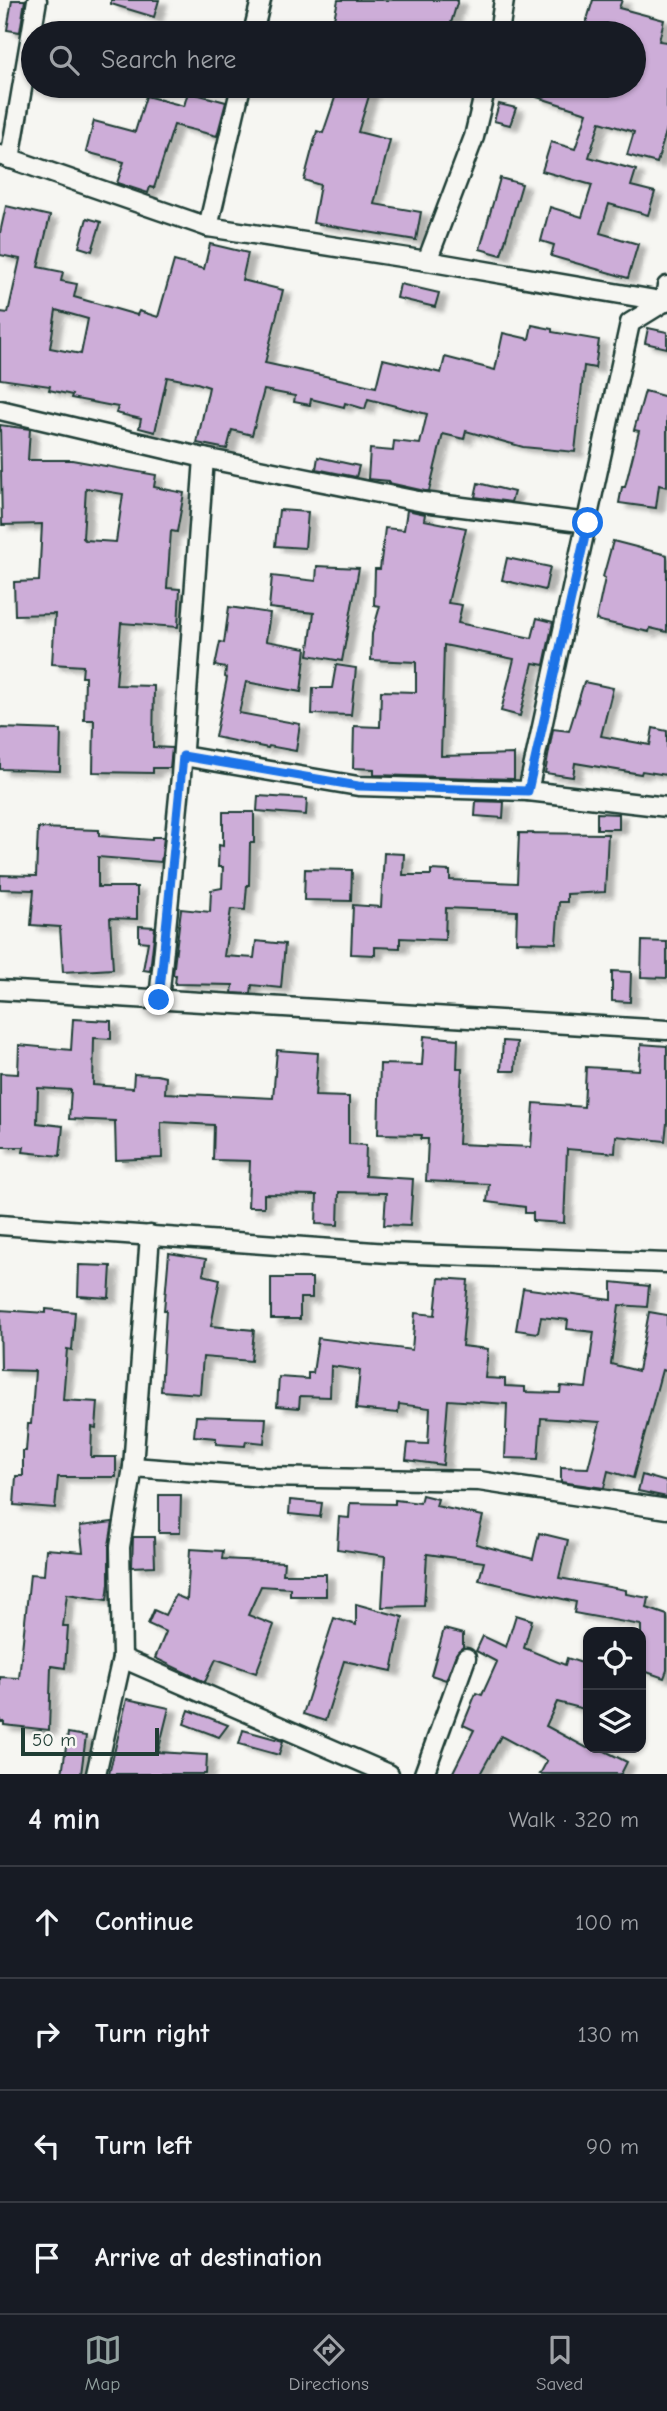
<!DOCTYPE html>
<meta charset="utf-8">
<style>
:root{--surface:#171b24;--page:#242831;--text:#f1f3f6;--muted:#9ea1a6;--line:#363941;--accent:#92a19f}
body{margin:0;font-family:"Comic Neue",sans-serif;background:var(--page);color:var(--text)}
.controls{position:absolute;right:21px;bottom:21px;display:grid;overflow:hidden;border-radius:14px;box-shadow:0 2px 5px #0004}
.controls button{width:63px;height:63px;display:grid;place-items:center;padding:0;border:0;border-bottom:2px solid var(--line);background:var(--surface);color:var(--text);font:35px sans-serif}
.scale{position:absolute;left:21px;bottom:18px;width:138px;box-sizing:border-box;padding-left:7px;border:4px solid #1f3d34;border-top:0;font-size:19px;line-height:24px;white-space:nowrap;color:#1f3d34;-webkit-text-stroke:5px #f6f6f2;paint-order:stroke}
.stop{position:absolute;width:21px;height:21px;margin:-16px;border:5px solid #1a73e8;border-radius:50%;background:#fff}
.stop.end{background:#1a73e8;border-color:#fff;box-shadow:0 2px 7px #0008}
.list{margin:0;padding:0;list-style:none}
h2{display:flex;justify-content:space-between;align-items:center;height:91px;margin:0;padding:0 28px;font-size:30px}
h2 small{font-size:23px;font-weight:400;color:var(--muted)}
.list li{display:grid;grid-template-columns:46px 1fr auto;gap:21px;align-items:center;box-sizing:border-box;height:112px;padding:0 28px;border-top:2px solid var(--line)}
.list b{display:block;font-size:26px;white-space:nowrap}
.list em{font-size:23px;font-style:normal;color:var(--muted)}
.icon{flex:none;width:38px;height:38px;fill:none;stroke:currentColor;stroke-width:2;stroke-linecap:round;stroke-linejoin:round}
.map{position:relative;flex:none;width:667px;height:1774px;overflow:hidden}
.search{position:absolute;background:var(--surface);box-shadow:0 2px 5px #0004;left:21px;right:21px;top:21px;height:77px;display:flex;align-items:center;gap:18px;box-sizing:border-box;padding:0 24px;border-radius:38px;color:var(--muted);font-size:26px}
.sheet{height:539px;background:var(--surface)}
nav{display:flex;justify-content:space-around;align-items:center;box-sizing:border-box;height:98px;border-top:2px solid var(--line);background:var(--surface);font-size:19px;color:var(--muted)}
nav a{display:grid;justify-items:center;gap:4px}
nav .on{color:var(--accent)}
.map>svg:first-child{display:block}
.building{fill:#cdadd8;stroke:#1f3d34;stroke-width:2;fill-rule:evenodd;filter:url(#shadow)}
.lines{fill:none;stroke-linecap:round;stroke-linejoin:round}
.street-casing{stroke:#1f3d34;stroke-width:23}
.street{stroke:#f6f6f2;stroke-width:18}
.route{stroke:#1a73e8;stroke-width:9}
</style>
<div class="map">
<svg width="667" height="1774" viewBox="0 0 667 1774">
<defs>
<filter id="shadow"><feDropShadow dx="8" dy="4.5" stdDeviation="2" flood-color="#0004"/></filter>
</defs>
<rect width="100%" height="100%" fill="#f6f6f2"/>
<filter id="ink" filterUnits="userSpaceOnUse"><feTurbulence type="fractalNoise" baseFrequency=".0143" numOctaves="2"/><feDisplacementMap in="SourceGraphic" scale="14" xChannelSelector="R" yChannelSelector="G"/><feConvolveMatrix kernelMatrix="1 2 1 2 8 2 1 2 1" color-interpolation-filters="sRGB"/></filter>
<g filter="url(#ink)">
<g class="building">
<polygon points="12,0 25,0 20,32 7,30"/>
<polygon points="111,0 159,0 154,17 111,4"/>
<polygon points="338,0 458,0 448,33 331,33"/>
<polygon points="593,0 622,0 619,8 664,20 659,41 667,42 667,128 657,163 627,155 634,132 600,122 589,157 636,170 631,186 655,192 648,215 609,204 600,233 638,244 628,278 551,256 554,245 541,241 550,207 582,217 592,185 542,171 551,142 575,149 587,113 537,97 541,86 634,86 634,33 583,33"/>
<polygon points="339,86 372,86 358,132 390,140 374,204 421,212 416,240 313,223 320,185 304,180 317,131 323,133"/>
<polygon points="188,92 226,102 217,136 174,125 154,188 150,187 148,193 117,183 124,162 86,152 94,121 135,132 146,96 184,106"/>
<polygon points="499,104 516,108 510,125 494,121"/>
<polygon points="500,178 522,184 501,255 480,249"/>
<path d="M6 206 50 216 38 267 63 272 61 281 77 284 74 297 137 315 139 311 158 317 174 261 204 269 210 244 248 253 242 280 283 290 265 363 376 387 383 359 441 373 445 357 495 370 503 333 529 339 532 325 552 329V332L599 340 595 368 584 366 575 452 523 447 466 431 464 439 443 434 429 491H425L389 483V481L368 479 370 449 393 451 394 441 420 444 427 414 368 399 365 409 345 403 344 407 311 399 310 405 294 402 295 396 264 390 252 435 232 430 227 449 197 443 209 387 197 383 167 377 155 432 139 428 141 419 116 413 118 407 71 398 72 395 49 390 50 386 0 379V312L8 313 20 259 0 255V233ZM56 310 88 319 81 354 50 348Z"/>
<polygon points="87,218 101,222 92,251 79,247"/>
<polygon points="400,284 439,293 435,307 397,298"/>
<polygon points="648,328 667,332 667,348 645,343"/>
<polygon points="645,391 667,397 667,487 659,485 656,508 619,503 622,487 625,487 639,431 634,430"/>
<path d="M0 425 30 429 28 460H72L156 475 154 487 184 493 177 532 171 531 167 588 180 589 178 627 121 623 116 685 154 686 153 747 172 748 170 768H153V773L93 772 94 720H84L85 677H82L83 666 52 664 55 614 15 615 14 582 39 581 42 524 2 525ZM86 488 123 494 116 542 85 540 83 538Z"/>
<polygon points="318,457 359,466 356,477 316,469"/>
<polygon points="478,483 514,492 511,502 475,497"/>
<polygon points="279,510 308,512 305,548 275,546"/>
<polygon points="407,510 425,514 424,520 466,528 448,603 462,605 458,623 532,638 537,618 553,622 544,665 533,663 520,716 501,711 514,659 444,645 441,756 514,754 514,779 374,775 374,769 353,768 354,726 380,727 381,691 416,692 416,662 371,660 372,634 380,606 374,605 375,569 380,569 385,528 404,530"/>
<polygon points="613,541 667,555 667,632 650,628 649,632 596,620 605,578 603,577"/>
<polygon points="507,558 550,567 545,590 502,580"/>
<polygon points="317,566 359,568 342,661 308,655 314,613 269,608 272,576 316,581"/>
<polygon points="229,607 270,613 266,641 306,648 301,692 246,682 239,713 300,724 296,751 269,746 268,748 215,737 227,678 225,677 226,668 215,666 220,642 224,643"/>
<polygon points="336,665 356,668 351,715 312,714 313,688 332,688"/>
<polygon points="584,682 613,688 601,736 650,745 653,728 667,731 667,775 642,771 641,774 575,763 573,777 545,773 553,729 569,731"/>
<polygon points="0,728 61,730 60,771 0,769"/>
<polygon points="258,796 307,799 306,815 257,811"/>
<polygon points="476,801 504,802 503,818 475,816"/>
<polygon points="223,812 254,812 254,843 250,843 249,885 247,885 245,910 231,909 224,956 254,958 256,941 285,944 281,988 252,985 251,994 232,993 233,985 175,984 176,975 173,975 181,909 210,912 211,890 222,888 223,867 218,867 219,845 223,846"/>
<polygon points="597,813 619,814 619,829 597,829"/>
<polygon points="38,828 99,830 99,836 152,840 152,837 164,837 161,862 98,857 98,887 137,887 137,919 110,918 113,969 63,972 60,927 31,925 34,890 0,889 0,875 36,876"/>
<polygon points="519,833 608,834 605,892 567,894 567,902 559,902 556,943 516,942 517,911 446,908 445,940 400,938 400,948 375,947 375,955 351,954 353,905 381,907 384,853 404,854 403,875 431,875 431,870 450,871 450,880 517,883"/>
<polygon points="305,869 352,870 351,901 304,900"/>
<polygon points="139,926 155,927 150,971 143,970 148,942 139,941"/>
<polygon points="642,941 667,942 667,978 641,977"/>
<polygon points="612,971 631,972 630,1002 612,1001"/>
<polygon points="73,1019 111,1021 111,1039 94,1038 93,1085 133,1088 134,1074 157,1075 166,1077 165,1093 273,1098 277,1050 318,1053 315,1096 349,1097 349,1144 366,1145 365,1176 413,1179 410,1226 384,1225 386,1193 339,1192 338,1225 316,1224 317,1195 264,1194 264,1207 248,1207 250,1161 213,1160 214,1125 161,1122 162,1158 116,1160 115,1121 69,1119 71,1090 38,1088 37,1123 63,1126 60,1156 23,1152 24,1147 0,1147 0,1073 18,1074 19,1045 71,1050"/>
<polygon points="424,1036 458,1039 457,1068 462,1068 458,1144 531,1147 534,1103 584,1107 586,1067 639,1070 641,1044 667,1046 667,1123 665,1141 616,1136 615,1153 567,1149 564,1223 533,1221 533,1213 525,1213 525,1207 487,1202 489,1184 426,1181 428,1139 421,1139 422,1135 378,1134 380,1064 422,1065"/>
<polygon points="503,1041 517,1042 515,1071 501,1071"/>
<polygon points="169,1253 206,1259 203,1275 220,1279 211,1326 254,1330 251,1361 203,1357 200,1394 161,1391 166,1310 164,1310"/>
<polygon points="79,1265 111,1266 109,1298 78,1296"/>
<polygon points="271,1278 312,1278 312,1298 300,1298 300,1319 271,1319"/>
<polygon points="439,1278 468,1280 462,1346 488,1349 485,1378 505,1379 505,1386 525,1387 525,1392 560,1393 561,1386 586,1388 594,1332 567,1329 568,1320 541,1317 538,1333 516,1330 523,1288 612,1300 612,1282 649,1286 647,1307 619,1305 611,1364 638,1371 649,1312 667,1315 667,1371 662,1370 633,1478 608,1471 604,1488 561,1482 561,1467 588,1468 600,1422 541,1418 538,1459 505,1458 507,1404 448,1400 443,1465 406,1460 408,1443 428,1444 430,1408 399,1404 398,1413 356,1409 360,1370 331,1366 330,1397 300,1396 299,1408 277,1406 279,1377 308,1379 308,1373 313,1373 318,1338 412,1350 415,1313 435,1315"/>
<polygon points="46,1309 75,1312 72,1350 67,1349 63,1400 98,1402 96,1428 92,1427 91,1457 116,1457 116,1477 58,1477 55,1508 14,1505 16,1476 23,1476 23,1451 26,1451 28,1424 31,1424 35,1371 1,1370 0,1310 46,1313"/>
<polygon points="196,1416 266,1418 264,1443 246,1441 245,1446 216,1444 216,1438 194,1436"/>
<polygon points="642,1475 667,1482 667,1497 638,1491"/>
<polygon points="159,1495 181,1495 180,1533 159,1533"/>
<polygon points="422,1495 438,1499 436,1506 483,1516 476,1544 533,1559 539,1533 568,1540 559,1578 626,1590 626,1594 649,1598 647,1608 667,1615 667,1670 664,1678 641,1670 641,1625 574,1613 576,1602 479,1580 484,1562 427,1554 424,1606 382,1607 385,1556 337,1549 339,1517 349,1518 350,1503 395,1504 395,1500 420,1503"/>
<polygon points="290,1500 322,1503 320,1517 289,1514"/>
<polygon points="113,1522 109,1545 109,1583 107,1600 67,1594 63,1626 68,1626 65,1668 51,1666 49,1730 4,1725 4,1722 0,1722 0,1677 19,1678 30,1574 44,1575 46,1549 83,1552 80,1526"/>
<polygon points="133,1537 154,1537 155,1566 132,1567"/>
<polygon points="190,1549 223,1551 222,1559 284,1562 283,1574 326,1574 326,1596 290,1596 290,1588 261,1586 248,1615 274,1625 256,1673 216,1659 205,1682 155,1658 166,1632 148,1624 154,1610 165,1615 175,1595 187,1600"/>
<polygon points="356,1604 403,1617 392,1671 344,1661 325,1721 303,1714 334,1618 356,1625"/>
<polygon points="516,1615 532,1620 524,1648 565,1665 567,1658 588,1665 588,1710 557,1702 546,1726 587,1748 599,1748 627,1762 621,1774 540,1774 547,1761 501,1736 480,1774 452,1774 474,1730 463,1725 476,1693 482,1695 497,1662 476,1651 483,1636 506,1647"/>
<polygon points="444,1629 463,1634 463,1647 456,1654 446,1680 431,1675"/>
<polygon points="127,1699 169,1708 158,1752 207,1755 206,1774 109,1774"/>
<polygon points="189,1710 228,1725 219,1737 184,1724"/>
<polygon points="243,1730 283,1741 279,1755 239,1744"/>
<polygon points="68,1733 86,1736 81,1774 62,1774"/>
</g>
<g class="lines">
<g class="street-casing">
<g id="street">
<polyline points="253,33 261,0"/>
<polyline points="499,33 504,0"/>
<polyline points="0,155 208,227 427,261 667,302"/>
<polyline points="10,159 37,0"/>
<polyline points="208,227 241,86"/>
<polyline points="427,261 474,137 486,86"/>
<polyline points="0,410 204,458 423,502 588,523"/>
<polyline points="183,756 358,786 528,791 667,807"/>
<polyline points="528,791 630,323 664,302 667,286"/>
<polyline points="0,990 667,1030"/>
<polyline points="159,1000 181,776 204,458"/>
<polyline points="0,1225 388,1253 667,1263"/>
<polyline points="133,1467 264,1477 479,1481 667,1509"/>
<polyline points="122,1658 389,1774"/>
<polyline points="96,1774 122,1658 120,1547 133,1467 150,1235"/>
<polyline points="424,1774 466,1658"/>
</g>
</g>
<use href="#street" class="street"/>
</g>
</g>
<g class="lines" filter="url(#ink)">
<polyline class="route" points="159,1000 183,756 358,786 528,791 588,523"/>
</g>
</svg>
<div class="controls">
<button><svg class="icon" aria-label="locate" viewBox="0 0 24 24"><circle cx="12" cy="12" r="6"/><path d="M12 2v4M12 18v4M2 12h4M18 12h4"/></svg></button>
<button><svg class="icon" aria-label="layers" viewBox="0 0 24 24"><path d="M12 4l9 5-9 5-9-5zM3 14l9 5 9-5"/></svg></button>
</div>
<div class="scale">50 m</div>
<div class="stop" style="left:588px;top:523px"></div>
<div class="stop end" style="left:159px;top:1000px"></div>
<div class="search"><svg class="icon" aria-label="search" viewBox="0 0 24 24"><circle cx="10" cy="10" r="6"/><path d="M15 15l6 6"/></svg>Search here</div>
</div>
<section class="sheet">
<h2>4 min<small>Walk · 320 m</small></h2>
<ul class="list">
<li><svg class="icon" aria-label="ahead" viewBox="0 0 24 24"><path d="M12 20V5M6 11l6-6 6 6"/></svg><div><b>Continue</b></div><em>100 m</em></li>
<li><svg class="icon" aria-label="right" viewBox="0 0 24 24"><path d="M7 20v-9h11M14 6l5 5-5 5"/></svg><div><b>Turn right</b></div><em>130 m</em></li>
<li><svg class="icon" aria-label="left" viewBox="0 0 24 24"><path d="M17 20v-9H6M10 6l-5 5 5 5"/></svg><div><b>Turn left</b></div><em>90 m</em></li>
<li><svg class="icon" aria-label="arrive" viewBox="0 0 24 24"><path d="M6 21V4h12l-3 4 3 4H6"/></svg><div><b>Arrive at destination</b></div></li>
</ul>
</section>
<nav>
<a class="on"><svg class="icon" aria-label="map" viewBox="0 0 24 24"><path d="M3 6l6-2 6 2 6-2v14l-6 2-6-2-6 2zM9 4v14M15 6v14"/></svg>Map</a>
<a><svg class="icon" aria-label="directions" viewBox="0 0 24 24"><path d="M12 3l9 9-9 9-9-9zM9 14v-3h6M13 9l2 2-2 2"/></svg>Directions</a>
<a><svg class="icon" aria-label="saved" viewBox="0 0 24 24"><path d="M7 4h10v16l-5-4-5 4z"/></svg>Saved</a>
</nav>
